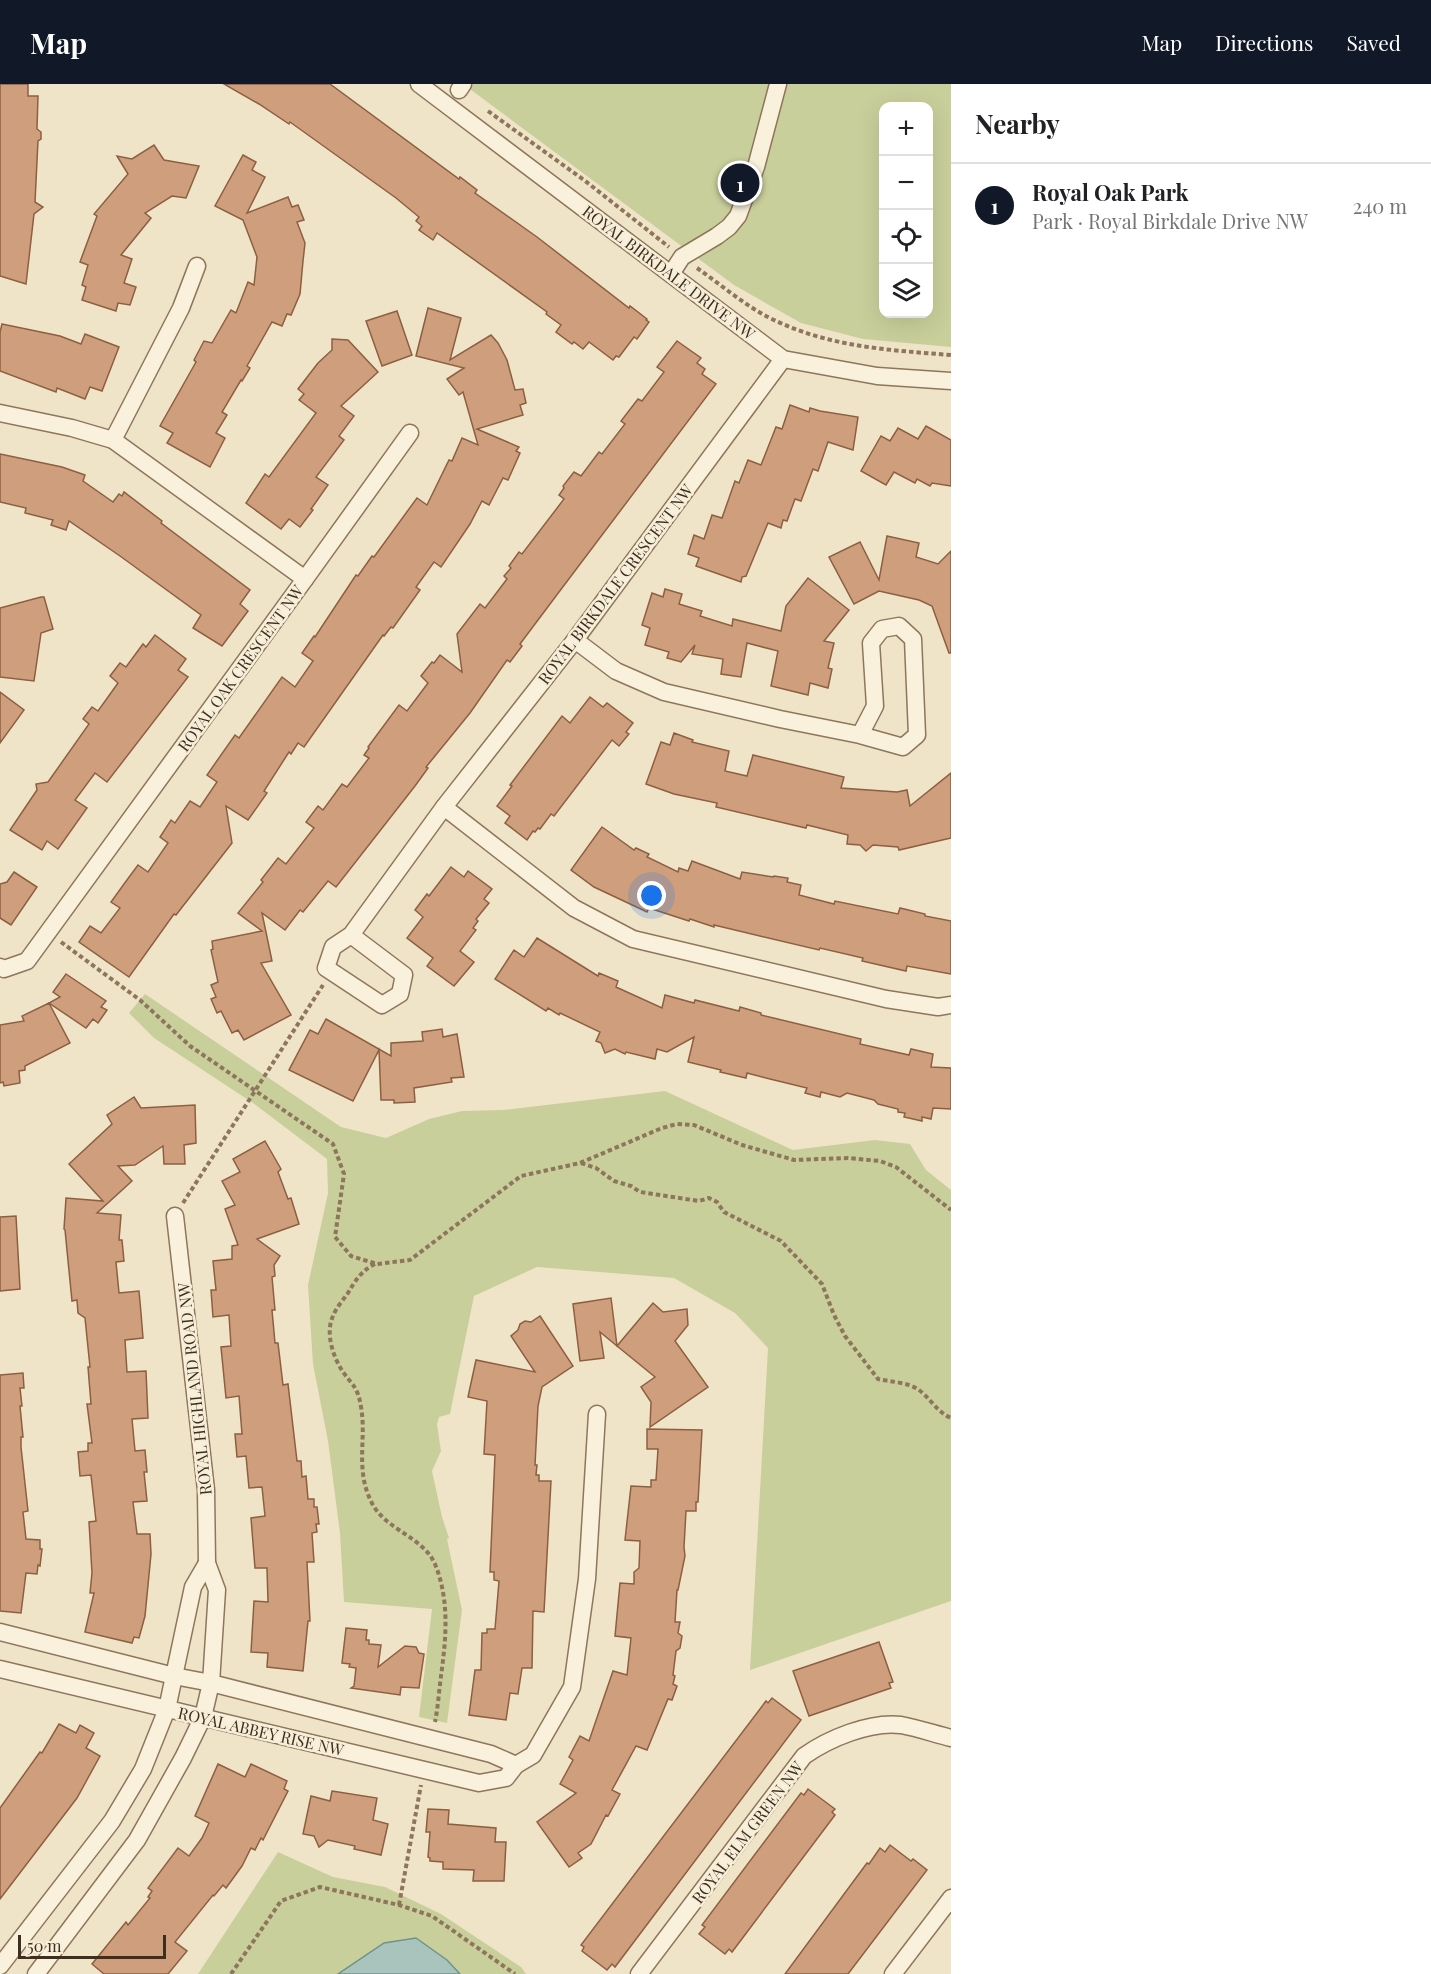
<!DOCTYPE html>
<meta charset="utf-8">
<style>
:root{--surface:#fff;--page:#f6f6f6;--text:#202124;--muted:#757577;--line:#e0e0e0;--accent:#111827}
body{margin:0;font-family:"Playfair Display",serif;background:var(--page);color:var(--text)}
.controls{position:absolute;right:18px;top:18px;display:grid;overflow:hidden;border-radius:12px;box-shadow:0 6px 24px #0002}
.controls button{width:54px;height:54px;display:grid;place-items:center;padding:0;border:0;border-bottom:2px solid var(--line);background:var(--surface);color:var(--text);font:30px sans-serif}
.scale{position:absolute;left:18px;bottom:15px;width:148px;box-sizing:border-box;padding-left:6px;border:3px solid #3d2e20;border-top:0;font-size:16px;line-height:21px;white-space:nowrap;color:#3d2e20;-webkit-text-stroke:4px #f7eed8;paint-order:stroke}
.you{position:absolute;left:652px;top:812px;width:21px;height:21px;margin:-15px;border:4px solid #fff;border-radius:50%;background:#1a73e8;box-shadow:0 0 0 9px #1a73e833}
.badge{display:grid;place-items:center;width:39px;height:39px;border-radius:50%;background:var(--accent);color:#fff;font-size:20px;font-weight:700}
.pin{position:absolute;translate:-50% -50%;border:3px solid #fff;box-shadow:0 2px 6px #0006}
.list{margin:0;padding:0;list-style:none}
h2{display:flex;justify-content:space-between;align-items:center;height:78px;margin:0;padding:0 24px;font-size:26px}
h2 small{font-size:20px;font-weight:400;color:var(--muted)}
.list li{display:grid;grid-template-columns:39px 1fr auto;gap:18px;align-items:center;box-sizing:border-box;height:84px;padding:0 24px;border-top:2px solid var(--line)}
.list b{display:block;font-size:22px;white-space:nowrap}
.list p{margin:0;font-size:20px;white-space:nowrap;color:var(--muted)}
.list em{font-size:20px;font-style:normal;color:var(--muted)}
.icon{flex:none;width:33px;height:33px;fill:none;stroke:currentColor;stroke-width:2;stroke-linecap:round;stroke-linejoin:round}
.map{position:relative;flex:none;width:951px;height:1890px;overflow:hidden}
header{display:flex;align-items:center;gap:36px;box-sizing:border-box;height:84px;padding:0 30px;background:var(--accent);color:#fff}
header strong{font-size:28px}
nav{display:flex;gap:33px;margin-inline-start:auto;font-size:21px}
main{display:flex}
aside{flex:1;background:var(--surface)}
.map>svg:first-child{display:block}
.green{fill:#c9cf9b;fill-rule:evenodd}
.water{fill:#a9c4bc;stroke:#6f938a;stroke-width:1.5}
.building{fill:#cf9f7d;stroke:#8d5f41;stroke-width:1.5}
.lines{fill:none;stroke-linecap:round;stroke-linejoin:round}
.street-casing{stroke:#8d765c;stroke-width:19}
.path{stroke:#8d765c;stroke-width:4;stroke-dasharray:4.5 3;stroke-linecap:butt}
.street{stroke:#faf1dc;stroke-width:16}
.labels{text-anchor:middle;dominant-baseline:central;stroke-width:5;stroke-linejoin:round;paint-order:stroke}
.street-label{font-size:16px;fill:#3d2e20;stroke:#f7eed8}
</style>
<header>
<strong>Map</strong>
<nav><a>Map</a><a>Directions</a><a>Saved</a></nav>
</header>
<main>
<div class="map">
<svg width="951" height="1890" viewBox="0 0 951 1890">
<rect width="100%" height="100%" fill="#f0e4c8"/>
<g class="green">
<path d="M463 0H951V263L863 255 801 239 734 201ZM884 22H928V230H884Z"/>
<polygon points="145,910 341,1043 386,1054 429,1035 462,1027 503,1026 665,1007 793,1066 875,1056 910,1060 926,1086 951,1106 951,1517 750,1586 768,1264 735,1229 674,1194 537,1183 474,1212 450,1330 439,1333 437,1340 441,1367 432,1387 442,1433 449,1454 447,1455 462,1526 447,1639 419,1633 432,1525 344,1518 340,1449 328,1357 313,1280 308,1201 328,1109 327,1075 253,1019 154,954 129,929"/>
<polygon points="278,1768 333,1793 385,1803 441,1830 521,1883 526,1890 198,1890"/>
</g>
<polygon class="water" points="416,1854 447,1876 460,1890 338,1890 384,1859"/>
<g class="building">
<polygon points="0,0 28,0 28,12 38,12 37,45 41,48 41,55 38,57 35,118 43,123 34,130 26,200 0,192"/>
<polygon points="224,0 330,0 459,95 460,93 477,106 475,109 537,153 629,224 630,222 647,235 646,236 649,238 637,255 634,253 619,273 616,272 613,276 589,258 583,265 574,258 572,260 556,248 561,241 546,230 547,228 437,149 433,156 419,146 422,142 416,137 419,133 396,114 290,38 289,40 259,20"/>
<polygon points="154,61 164,76 199,82 186,114 172,112 145,129 151,134 121,171 132,175 124,199 136,203 130,221 118,219 116,227 82,216 86,203 82,201 88,181 80,178 97,132 94,130 128,90 117,72 132,75"/>
<polygon points="243,71 256,78 252,86 265,93 247,129 288,113 292,123 298,121 304,136 297,138 305,159 303,177 300,210 291,231 287,230 282,242 272,238 247,282 250,284 242,297 241,296 222,328 227,331 216,349 225,354 210,383 167,359 173,349 160,342 196,278 194,276 204,257 212,259 231,226 236,229 248,198 254,201 257,173 243,136 215,122"/>
<polygon points="428,224 461,234 450,276 491,251 498,259 507,276 515,306 523,305 526,319 520,321 523,331 477,345 519,363 516,367 520,369 508,396 503,394 489,421 482,417 470,440 441,483 434,478 416,503 420,506 393,544 391,543 384,552 383,551 304,663 298,659 291,670 289,668 264,707 267,709 248,736 226,722 232,759 176,831 174,830 129,893 79,858 90,842 101,849 120,824 111,818 124,800 138,781 148,788 168,759 160,753 171,736 175,739 190,717 200,723 217,698 207,691 235,651 239,654 282,593 295,603 313,577 302,569 314,552 315,553 356,491 358,492 372,472 374,473 417,414 427,421 449,376 452,377 462,354 478,361 463,308 459,311 447,295 464,284 416,272"/>
<polygon points="397,227 412,271 382,282 366,237"/>
<polygon points="2,240 60,252 81,260 85,250 119,263 102,307 90,303 85,315 57,304 56,308 0,287 0,248"/>
<polygon points="332,255 348,256 378,288 341,322 354,332 339,352 344,356 316,393 328,401 311,425 313,426 300,443 289,435 281,445 246,419 265,390 269,393 316,329 299,316 304,310 298,305 318,279 332,266"/>
<polygon points="677,257 701,274 697,279 705,285 702,290 716,300 559,508 520,560 522,562 510,578 507,576 470,629 426,683 428,684 415,702 336,803 328,797 303,828 300,826 285,846 262,829 272,877 261,879 291,931 244,956 238,946 232,949 221,927 217,929 211,915 216,913 211,901 218,898 211,866 213,865 212,857 262,847 238,829 263,798 261,796 278,774 286,780 314,744 306,738 318,722 323,726 342,700 347,703 369,674 364,671 369,664 368,663 399,621 407,627 428,599 421,592 432,578 434,579 440,571 462,588 457,550 480,520 485,524 507,495 504,492 511,484 509,482 519,468 522,470 564,415 559,411 564,404 563,402 574,388 581,392 599,368 602,370 625,340 621,337 638,315 642,317 664,288 657,283"/>
<polygon points="790,321 809,328 810,324 820,327 858,333 853,366 828,358 818,387 813,385 801,417 795,415 787,437 783,436 781,444 768,439 746,492 742,493 741,498 696,482 699,474 688,470 694,451 704,455 712,431 722,434 735,397 739,399 748,376 761,381 776,343 782,345"/>
<polygon points="926,342 951,356 951,402 932,399 930,402 917,395 915,399 894,388 886,401 861,387 881,352 890,357 898,344 918,355"/>
<polygon points="0,370 62,383 85,391 83,397 113,418 119,410 122,412 124,408 162,437 161,439 250,506 240,520 248,527 222,562 193,544 201,531 120,472 69,437 66,446 51,441 53,436 25,429 26,424 0,418"/>
<polygon points="887,452 919,459 916,473 938,480 951,467 951,569 949,569 932,522 919,516 879,507 854,520 829,473 860,458 879,496"/>
<polygon points="808,494 849,526 824,557 834,559 828,584 832,585 828,604 810,599 808,611 771,602 778,567 747,559 741,593 721,590 723,575 692,570 695,561 681,578 667,574 669,568 645,561 650,544 642,541 652,509 663,513 665,505 682,510 679,520 702,527 700,532 732,542 733,535 781,547 786,522"/>
<polygon points="41,513 44,513 53,545 41,549 34,597 0,593 0,524"/>
<polygon points="155,551 186,575 178,586 188,593 107,698 95,689 75,716 87,724 58,765 47,757 42,766 10,746 37,706 36,700 48,698 89,640 83,635 92,623 98,627 118,599 110,592 120,579 126,583 143,560 146,563"/>
<polygon points="0,608 24,626 0,659"/>
<polygon points="590,613 603,623 607,619 633,639 626,648 629,650 619,662 612,656 554,732 551,730 540,745 538,744 535,748 533,747 527,756 505,739 510,732 497,722 512,702 510,701 562,632 570,639"/>
<polygon points="674,649 693,656 692,658 729,667 725,687 747,692 753,671 844,693 841,704 897,708 907,706 910,722 951,689 951,754 899,766 898,763 873,761 866,767 860,761 847,760 848,751 807,741 806,744 716,723 717,719 674,710 646,700 661,658 670,661"/>
<polygon points="602,743 634,766 636,764 649,770 647,773 678,788 679,784 688,787 692,777 740,795 742,788 773,793 774,792 788,794 787,798 801,801 799,811 834,820 835,817 898,830 900,824 925,830 925,832 951,837 951,890 907,882 906,887 862,877 863,874 820,864 819,866 714,841 714,843 690,835 689,837 649,824 647,828 594,803 571,786"/>
<polygon points="451,783 464,793 468,787 492,805 484,815 489,819 476,835 478,837 473,844 476,846 460,867 474,878 454,902 427,882 433,874 407,854 423,833 415,826 427,810 429,812"/>
<polygon points="14,788 37,803 11,841 0,834 0,800 7,798"/>
<polygon points="537,854 598,892 599,889 618,897 616,903 662,924 665,911 694,919 695,916 739,927 740,923 761,929 761,931 861,955 860,960 909,971 911,965 933,970 931,983 951,984 951,1025 933,1024 931,1035 922,1033 922,1037 904,1033 905,1029 898,1028 898,1025 878,1020 874,1016 847,1009 840,1013 821,1008 820,1013 805,1009 807,1004 770,995 747,989 746,994 720,988 721,986 688,978 694,953 667,968 657,965 655,975 626,968 625,970 615,965 605,969 601,959 596,957 600,948 560,929 559,931 548,924 546,927 495,895 514,866 524,873"/>
<polygon points="66,890 106,917 101,923 107,926 98,939 93,935 86,944 49,919 60,913 53,908"/>
<polygon points="49,919 70,959 25,982 25,986 19,987 20,999 4,1002 3,998 0,999 0,941 24,937 22,932"/>
<polygon points="326,935 391,972 391,959 423,957 422,948 442,945 443,953 457,950 464,993 451,994 452,998 414,1004 415,1018 394,1019 394,1016 381,1016 379,966 353,1017 289,986 310,946 318,950"/>
<polygon points="134,1013 141,1024 195,1021 196,1059 184,1061 185,1080 164,1080 163,1062 135,1081 118,1082 132,1097 97,1129 121,1131 119,1156 122,1156 124,1177 116,1178 119,1209 139,1207 141,1229 143,1254 125,1256 127,1288 146,1287 148,1334 132,1335 135,1367 145,1366 147,1388 144,1388 147,1417 133,1418 137,1450 150,1450 151,1470 145,1532 139,1554 134,1553 132,1559 85,1548 94,1509 90,1509 92,1489 89,1438 96,1437 91,1391 80,1392 78,1368 88,1367 88,1359 92,1359 87,1320 91,1320 88,1283 90,1283 85,1234 78,1229 77,1216 72,1217 65,1146 64,1145 66,1114 103,1117 69,1080 112,1040 107,1031"/>
<polygon points="265,1057 281,1085 278,1088 288,1115 291,1114 299,1140 257,1155 280,1172 274,1181 275,1192 272,1193 275,1226 272,1226 275,1259 278,1259 283,1301 288,1300 297,1377 301,1377 302,1393 306,1392 308,1415 314,1415 314,1423 317,1423 319,1440 316,1440 317,1448 312,1449 314,1478 307,1478 310,1537 308,1537 303,1587 267,1583 268,1569 251,1568 254,1517 268,1518 267,1484 255,1484 251,1434 265,1432 262,1403 249,1404 246,1372 237,1373 235,1350 242,1350 239,1312 226,1314 221,1263 231,1262 229,1231 213,1233 211,1206 216,1206 213,1177 232,1175 232,1162 238,1161 225,1125 235,1121 222,1097 240,1088 233,1075"/>
<polygon points="16,1132 20,1205 0,1207 0,1133"/>
<polygon points="611,1214 617,1262 600,1248 604,1274 580,1277 573,1220"/>
<polygon points="653,1219 663,1228 687,1225 688,1241 675,1257 708,1303 650,1343 651,1318 641,1303 655,1293 617,1262"/>
<polygon points="540,1232 573,1282 542,1303 538,1322 535,1381 537,1381 536,1391 539,1391 539,1397 551,1397 544,1528 533,1527 532,1584 522,1584 518,1610 510,1609 506,1636 469,1631 475,1586 481,1586 482,1549 487,1549 487,1545 495,1545 499,1497 494,1496 494,1488 490,1488 495,1371 484,1370 487,1317 468,1313 476,1276 535,1288 511,1252 518,1246 520,1240 525,1237 531,1238"/>
<polygon points="23,1289 24,1304 20,1304 22,1322 20,1322 23,1353 21,1353 21,1363 28,1427 23,1428 26,1455 40,1456 40,1465 42,1465 40,1482 38,1481 37,1490 26,1489 21,1529 0,1527 0,1291"/>
<polygon points="647,1345 702,1346 698,1418 696,1418 696,1427 686,1427 684,1463 685,1472 678,1506 677,1506 675,1538 680,1538 678,1549 682,1552 680,1564 676,1567 673,1591 675,1592 673,1600 677,1602 672,1616 668,1615 647,1666 636,1662 612,1706 620,1710 608,1732 606,1731 591,1760 578,1769 582,1774 569,1783 537,1738 576,1709 560,1700 573,1676 569,1673 580,1652 589,1657 613,1587 627,1591 631,1554 615,1552 620,1499 634,1500 634,1488 639,1484 640,1457 625,1456 631,1402 651,1403 651,1396 656,1396 658,1365 647,1365"/>
<polygon points="346,1544 367,1546 366,1556 369,1556 369,1560 381,1561 378,1583 405,1562 416,1563 419,1569 424,1570 419,1604 401,1603 400,1611 351,1604 354,1602 356,1584 349,1583 350,1580 342,1579"/>
<polygon points="879,1558 893,1598 889,1599 891,1604 809,1632 793,1587"/>
<polygon points="772,1614 801,1636 615,1883 612,1880 607,1886 582,1867 584,1863 581,1861 766,1617 768,1619"/>
<polygon points="59,1640 76,1649 80,1641 94,1649 86,1664 100,1672 77,1714 0,1815 0,1724 40,1668 42,1669"/>
<polygon points="218,1680 245,1693 251,1680 287,1697 284,1705 288,1707 263,1756 261,1754 255,1766 251,1764 242,1782 226,1804 223,1801 214,1812 213,1811 175,1858 187,1867 168,1890 104,1890 92,1880 126,1838 128,1841 150,1814 148,1813 152,1807 148,1804 178,1764 189,1772 202,1754 209,1739 195,1732"/>
<polygon points="808,1705 835,1725 832,1728 835,1731 732,1868 729,1865 725,1870 699,1850 705,1843 702,1841 801,1709 804,1711"/>
<polygon points="332,1707 377,1714 373,1736 388,1740 381,1771 354,1765 355,1762 328,1756 319,1763 314,1752 303,1750 311,1712 330,1717"/>
<polygon points="428,1725 449,1726 448,1740 496,1744 495,1758 506,1758 504,1797 473,1797 474,1786 443,1785 443,1778 430,1777 430,1774 428,1773 430,1748 426,1748"/>
<polygon points="890,1761 911,1777 913,1775 927,1786 848,1890 785,1890 867,1779 869,1780 880,1764 885,1768"/>
</g>
<g class="lines">
<g class="street-casing">
<g id="street">
<polyline points="419,0 783,275 877,292 951,297"/>
<polyline points="459,6 463,0"/>
<polyline points="671,190 682,173 717,152 729,143 738,132 756,83 778,0"/>
<polyline points="0,329 72,344 113,356 305,495 27,877 4,885 0,883"/>
<polyline points="113,356 181,224 197,182"/>
<polyline points="305,495 410,349"/>
<polyline points="575,556 616,587 664,608 780,635 860,651 903,663 917,651 913,555 899,542 882,545 871,559 875,622 860,651"/>
<polyline points="444,723 574,824 633,855 886,915 938,923 951,921"/>
<polyline points="351,851 404,891 400,910 382,921 326,884 333,863 351,851 444,723 575,556 783,275"/>
<polyline points="0,1548 174,1592 211,1599 491,1670 516,1681"/>
<polyline points="0,1585 479,1699 506,1694 516,1681 533,1671 572,1603 587,1495 597,1330"/>
<polyline points="0,1882 112,1737 143,1685 167,1625 193,1503 207,1479"/>
<polyline points="36,1890 137,1756 183,1674 203,1633 211,1599 217,1506 207,1479 206,1406 175,1132"/>
<path d="M639 1890 804 1672C828 1655 870 1637 901 1641 917 1644 935 1650 951 1654"/>
<polyline points="893,1890 951,1814"/>
</g>
</g>
<g class="path">
<polyline points="488,27 584,96 669,163"/>
<path d="M697 184C720 200 743 220 768 233 826 263 888 266 951 271"/>
<polyline points="61,858 140,916 190,962 333,1060 344,1090 335,1153 351,1172 377,1180 410,1176 521,1092 580,1079 662,1044 677,1040 694,1041 742,1061 794,1076 848,1074 880,1077 896,1083 951,1126"/>
<path d="M581 1079 596 1084 614 1097 631 1102 640 1108 699 1117 709 1114 717 1118 724 1128 781 1157 822 1200 834 1231 845 1252 878 1295C891 1298 908 1298 919 1306 931 1315 937 1328 951 1334"/>
<polyline points="183,1119 323,901"/>
<path d="M375 1180C362 1186 355 1197 348 1209 343 1216 336 1224 333 1232 325 1249 333 1273 343 1288 354 1303 358 1304 361 1323 367 1356 354 1387 373 1421 388 1447 423 1453 435 1480 450 1517 446 1555 441 1592 439 1607 438 1623 435 1638"/>
<polyline points="399,1821 421,1701"/>
<polyline points="231,1890 281,1817 320,1803 399,1821 432,1832 515,1890"/>
</g>
<use href="#street" class="street"/>
</g>
<g class="labels">
<g class="street-label">
<text transform="translate(669 188) rotate(37)">ROYAL BIRKDALE DRIVE NW</text>
<text transform="translate(615 500) rotate(-53)">ROYAL BIRKDALE CRESCENT NW</text>
<text transform="translate(240 584) rotate(-54)">ROYAL OAK CRESCENT NW</text>
<text transform="translate(194 1305) rotate(-96)">ROYAL HIGHLAND ROAD NW</text>
<text transform="translate(261 1647) rotate(13)">ROYAL ABBEY RISE NW</text>
<text transform="translate(747 1748) rotate(-53)">ROYAL ELM GREEN NW</text>
</g>
</g>
</svg>
<div class="controls">
<button>+</button>
<button>−</button>
<button><svg class="icon" aria-label="locate" viewBox="0 0 24 24"><circle cx="12" cy="12" r="6"/><path d="M12 2v4M12 18v4M2 12h4M18 12h4"/></svg></button>
<button><svg class="icon" aria-label="layers" viewBox="0 0 24 24"><path d="M12 4l9 5-9 5-9-5zM3 14l9 5 9-5"/></svg></button>
</div>
<div class="scale">50 m</div>
<div class="you"></div>
<div class="pin badge" style="left:740px;top:99px">1</div>
</div>
<aside>
<h2>Nearby<small></small></h2>
<ul class="list">
<li><span class="badge">1</span><div><b>Royal Oak Park</b><p>Park · Royal Birkdale Drive NW</p></div><em>240 m</em></li>
</ul>
</aside>
</main>
